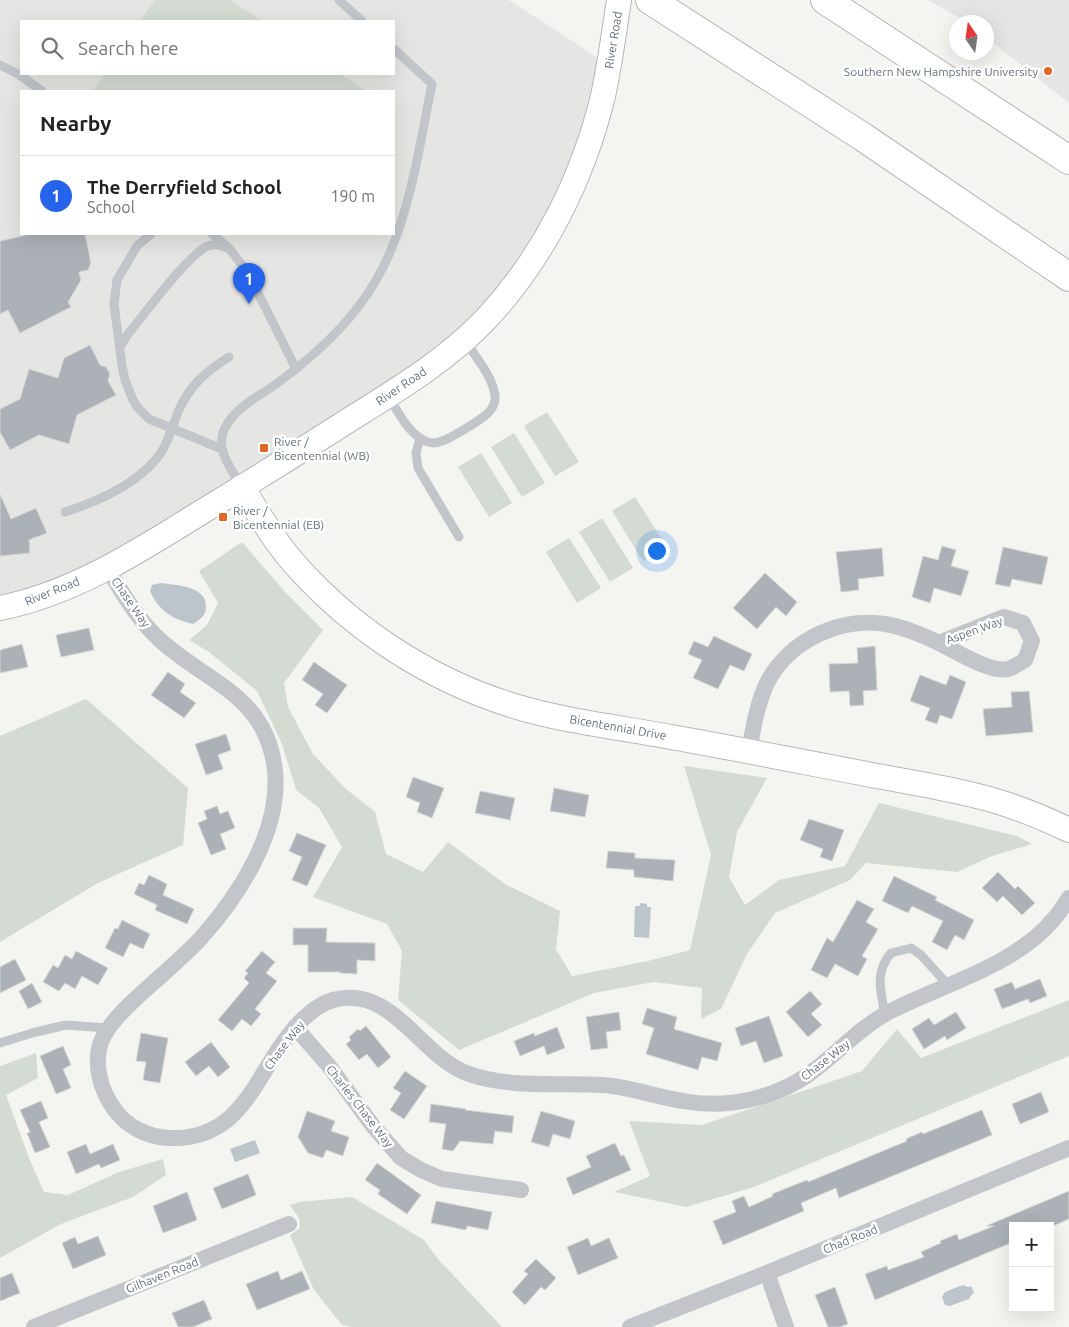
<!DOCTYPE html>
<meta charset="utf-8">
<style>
:root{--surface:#fff;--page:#f6f6f6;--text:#222;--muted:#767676;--line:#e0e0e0;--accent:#2563eb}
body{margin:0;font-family:Ubuntu,sans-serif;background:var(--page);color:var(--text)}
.controls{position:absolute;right:15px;bottom:15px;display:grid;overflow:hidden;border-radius:0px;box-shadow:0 5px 20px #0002}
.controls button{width:45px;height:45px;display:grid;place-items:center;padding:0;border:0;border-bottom:1px solid var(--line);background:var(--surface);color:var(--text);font:25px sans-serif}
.compass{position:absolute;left:949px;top:15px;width:45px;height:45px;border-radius:50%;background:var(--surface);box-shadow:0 5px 20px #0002;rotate:347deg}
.you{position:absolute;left:656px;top:550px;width:18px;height:18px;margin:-12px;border:4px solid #fff;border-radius:50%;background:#1a73e8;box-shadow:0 0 0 8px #1a73e833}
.badge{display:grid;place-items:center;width:32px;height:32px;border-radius:50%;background:var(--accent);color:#fff;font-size:16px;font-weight:700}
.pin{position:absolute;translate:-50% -41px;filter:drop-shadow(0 1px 2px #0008)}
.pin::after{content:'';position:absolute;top:26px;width:18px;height:15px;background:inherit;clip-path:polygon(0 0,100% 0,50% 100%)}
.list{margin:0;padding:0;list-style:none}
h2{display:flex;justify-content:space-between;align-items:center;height:65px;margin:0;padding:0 20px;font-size:21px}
h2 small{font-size:16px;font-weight:400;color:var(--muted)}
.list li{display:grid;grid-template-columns:32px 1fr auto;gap:15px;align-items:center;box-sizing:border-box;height:80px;padding:0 20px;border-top:1px solid var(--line)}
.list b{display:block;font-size:19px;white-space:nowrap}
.list p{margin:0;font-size:16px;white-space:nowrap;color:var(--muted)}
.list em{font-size:16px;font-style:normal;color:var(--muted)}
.icon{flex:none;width:28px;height:28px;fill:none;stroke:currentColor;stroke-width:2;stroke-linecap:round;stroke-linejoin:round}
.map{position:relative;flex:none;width:1069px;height:1327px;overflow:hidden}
.search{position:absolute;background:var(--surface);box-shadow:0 5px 20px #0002;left:20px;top:20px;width:375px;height:55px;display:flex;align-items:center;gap:12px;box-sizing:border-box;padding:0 18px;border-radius:0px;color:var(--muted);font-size:19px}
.panel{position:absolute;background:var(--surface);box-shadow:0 5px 20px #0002;left:20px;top:90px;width:375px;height:145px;border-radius:0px}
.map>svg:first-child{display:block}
.built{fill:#e5e6e4;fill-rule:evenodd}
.green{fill:#d4dbd2}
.water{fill:#bbc5cb}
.building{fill:#abb1b6;stroke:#d6d6d4}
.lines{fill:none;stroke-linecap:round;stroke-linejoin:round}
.secondary-casing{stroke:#b4b8bd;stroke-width:26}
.highway-casing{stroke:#b5b7bb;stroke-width:30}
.lane{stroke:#c2c5c9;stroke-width:9}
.street{stroke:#c2c5c9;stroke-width:16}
.secondary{stroke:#fff;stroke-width:24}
.highway{stroke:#fff;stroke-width:28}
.poi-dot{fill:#df6726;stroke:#fff;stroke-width:2}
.labels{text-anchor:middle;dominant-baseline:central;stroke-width:5;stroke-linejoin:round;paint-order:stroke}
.street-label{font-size:12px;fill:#647181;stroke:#fff}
.poi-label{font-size:12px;fill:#647181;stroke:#fff;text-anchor:start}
</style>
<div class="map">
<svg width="1069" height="1327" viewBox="0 0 1069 1327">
<rect width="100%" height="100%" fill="#f4f5f1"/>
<g class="built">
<path d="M0 0H509L609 65 576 176 485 319 108 568 0 608ZM21 21H394V74H21ZM21 91H394V234H21Z"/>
<polygon points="928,0 1069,0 1069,103 987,38 986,22 967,22"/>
</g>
<g class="green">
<polygon points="155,0 230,0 262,21 140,21"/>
<polygon points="105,74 340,74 366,91 93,91"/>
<polygon points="547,412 579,462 555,476 524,426"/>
<polygon points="514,433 545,483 522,497 491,447"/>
<polygon points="481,453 512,503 489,517 458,467"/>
<polygon points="635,497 667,547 643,561 612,511"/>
<polygon points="602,518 633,568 610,582 579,532"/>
<polygon points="569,538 601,588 577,603 546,552"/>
<polygon points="242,542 286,593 323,630 284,683 288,707 313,754 345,788 375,812 386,854 423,872 448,842 505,884 560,911 556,949 572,976 648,961 690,950 711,855 684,766 767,778 737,832 729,877 745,905 779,880 845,866 879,803 1017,836 1032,844 992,856 957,872 866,863 850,880 775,913 747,954 721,1009 701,1019 702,988 654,982 594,993 459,1050 398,1000 402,951 387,924 313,897 342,847 319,808 296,790 282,744 257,691 209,652 189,640 207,625 218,603 199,571"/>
<polygon points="86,699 188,788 183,845 98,883 0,942 0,736"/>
<polygon points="1069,1000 1069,1056 754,1187 686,1207 614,1192 650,1176 629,1121 702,1125 862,1071 897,1029 921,1058"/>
<polygon points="36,1053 38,1078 6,1095 29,1158 44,1192 68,1195 119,1172 163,1159 166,1175 133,1197 61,1224 0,1258 0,1066"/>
<polygon points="352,1197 424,1240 438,1259 502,1327 353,1327 342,1325 314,1290 290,1235 300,1228 299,1218 290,1205 300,1202"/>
</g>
<g class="water">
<path d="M161 583C176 585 206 586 206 606 206 615 201 619 193 624 172 619 159 611 150 591L152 585Z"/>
<polygon points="640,903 647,904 647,907 651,907 649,938 634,937 635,906 640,906"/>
<polygon points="255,1140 260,1153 235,1162 230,1149"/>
<polygon points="963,1285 968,1287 971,1286 974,1293 971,1295 969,1299 950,1306 945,1305 942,1297 945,1292"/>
</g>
<g class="building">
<polygon points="30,234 85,234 91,263 88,270 79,272 81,280 68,302 71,307 20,333 8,310 0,314 0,241"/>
<polygon points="90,345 100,365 106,367 110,374 108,381 116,395 77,415 69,444 39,435 10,450 0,432 0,409 20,399 29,369 58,378 64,358"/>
<polygon points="0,494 11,519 36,508 47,533 29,540 30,553 0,556"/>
<polygon points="942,546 956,550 951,566 969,571 961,596 934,588 930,603 912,597 923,556 938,560"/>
<polygon points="1003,547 1048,557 1042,585 1012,579 1010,587 995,584"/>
<polygon points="882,548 884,576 858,579 859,590 841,592 836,552"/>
<polygon points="765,573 797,602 786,616 776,607 757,629 733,608"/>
<polygon points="89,628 94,650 61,657 56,635"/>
<polygon points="714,636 752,654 744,671 730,665 718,689 693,678 702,660 688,654 694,641 708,647"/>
<polygon points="22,644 28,667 0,673 0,650"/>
<polygon points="875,646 877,690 863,691 864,705 850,706 849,691 830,692 829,664 858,663 857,648"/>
<polygon points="314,662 347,685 327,713 315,705 323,694 302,680"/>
<polygon points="168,672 185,684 180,692 196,703 184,718 151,695"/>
<polygon points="920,675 946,685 950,675 966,682 952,719 940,715 937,724 925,720 930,708 910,701"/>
<polygon points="1029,691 1033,732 986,736 983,709 1012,707 1011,692"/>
<polygon points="226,734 231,750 218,755 223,769 206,775 195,744"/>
<polygon points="413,777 444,788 432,818 417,812 420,803 406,797"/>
<polygon points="554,788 589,795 585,817 550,811"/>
<polygon points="480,791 515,798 510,820 475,813"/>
<polygon points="217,806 220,814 228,811 235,828 220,834 226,849 211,855 198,823 207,819 204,811"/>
<polygon points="809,819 844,830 832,861 820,857 823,849 800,840"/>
<polygon points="297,833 326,845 307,886 292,880 302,857 289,851"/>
<polygon points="608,851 635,853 635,858 675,860 673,881 634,877 634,870 606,868"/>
<polygon points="998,872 1015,889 1018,886 1035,903 1022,915 1003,896 997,902 982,888"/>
<polygon points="149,875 167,884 163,895 194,909 187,924 155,910 157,905 134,894 139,883 144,885"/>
<polygon points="894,876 937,897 935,900 974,920 964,940 955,935 947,950 932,942 943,921 912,906 908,913 882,901"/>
<polygon points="857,900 874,909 866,922 878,929 862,956 867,959 858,976 835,964 827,978 811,970 827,938 833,942"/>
<polygon points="122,920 150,934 143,949 130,943 123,957 105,948 115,928 118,929"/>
<polygon points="293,928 327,928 326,942 375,943 375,961 357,960 357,974 340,973 340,972 308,972 308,945 293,945"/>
<polygon points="76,951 108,968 98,985 82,976 75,989 65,983 59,991 43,982 53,965 58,968 65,955 72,959"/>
<polygon points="262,951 275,962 266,973 277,981 255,1009 261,1014 251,1026 242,1019 232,1031 218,1020 249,983 244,978 248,973 245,971"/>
<polygon points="15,959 26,980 0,993 0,967"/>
<polygon points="1040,979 1047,996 1030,1003 1028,999 1002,1009 994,989 1012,982 1015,989"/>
<polygon points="32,983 42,1002 28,1009 19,991"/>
<polygon points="810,991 822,1004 811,1014 822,1025 808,1037 786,1012"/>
<polygon points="647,1008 677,1017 674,1029 722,1043 717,1061 702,1057 698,1070 646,1054 654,1028 642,1024"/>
<polygon points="619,1012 621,1030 606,1032 608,1048 591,1050 586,1017"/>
<polygon points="956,1012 966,1028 947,1040 945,1036 924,1049 912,1029 929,1018 934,1025"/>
<polygon points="769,1016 783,1056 764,1063 756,1041 741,1046 735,1028"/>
<polygon points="366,1026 391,1057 378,1068 367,1054 359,1060 346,1044 351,1040 349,1037 358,1029 360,1031"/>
<polygon points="557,1027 565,1048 547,1055 544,1046 520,1056 514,1041 534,1033 535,1036"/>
<polygon points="141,1033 168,1038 160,1083 143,1080 146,1062 136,1061"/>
<polygon points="211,1042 230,1067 218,1077 209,1066 196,1076 185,1062"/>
<polygon points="63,1046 71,1065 63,1069 71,1088 56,1094 40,1056"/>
<polygon points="405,1071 427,1086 404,1119 390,1110 401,1093 393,1088"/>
<polygon points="1041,1092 1049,1112 1020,1124 1012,1104"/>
<polygon points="41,1101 48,1118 39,1122 50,1147 35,1153 27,1133 30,1132 20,1110"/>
<polygon points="431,1104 466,1109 465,1110 514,1116 512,1133 495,1131 493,1144 460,1141 453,1151 442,1149 446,1124 429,1122"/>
<polygon points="982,1110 992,1135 839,1198 836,1188 801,1203 804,1211 723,1245 713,1221 736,1212 732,1201 744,1196 749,1207 773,1196 772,1194 807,1180 808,1182 907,1141 906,1139 922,1132 923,1134"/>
<polygon points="307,1111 335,1121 331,1131 349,1137 343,1156 326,1150 323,1158 308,1153 298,1137"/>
<polygon points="541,1111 575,1121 570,1139 553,1134 549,1147 531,1142"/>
<polygon points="615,1143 621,1156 624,1155 631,1170 573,1195 566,1178 591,1167 586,1156"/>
<polygon points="86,1144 90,1154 113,1144 120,1160 101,1168 99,1164 76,1174 67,1152"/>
<polygon points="377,1163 421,1195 407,1214 378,1194 380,1190 365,1180"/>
<polygon points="248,1174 256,1195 222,1209 213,1188"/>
<polygon points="1069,1191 1069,1219 1053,1226 1013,1226 1013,1242 875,1300 865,1274 887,1266 888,1270 924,1257 921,1252 941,1243 940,1241 957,1234 959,1240 994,1226 986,1226"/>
<polygon points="187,1192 197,1220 163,1233 153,1206"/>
<polygon points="436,1201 492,1212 488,1230 467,1226 466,1230 431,1223"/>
<polygon points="98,1236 106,1255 73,1269 62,1243 75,1237 78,1244"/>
<polygon points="588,1238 591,1246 609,1238 618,1258 578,1275 567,1247"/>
<polygon points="536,1259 556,1278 545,1290 541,1287 525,1305 512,1292 528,1274 524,1271"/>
<polygon points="278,1271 281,1280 302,1271 310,1289 257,1310 246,1284"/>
<polygon points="12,1273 20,1293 0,1301 0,1278"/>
<polygon points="835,1287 848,1324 840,1327 828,1327 815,1295"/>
<polygon points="204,1300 212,1319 193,1327 178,1327 172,1313"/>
</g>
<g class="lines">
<g class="secondary-casing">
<g id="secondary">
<path d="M242 487C260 516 277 546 301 571 357 632 431 680 511 705 562 721 617 727 671 737 739 749 808 763 877 776 909 782 941 787 973 795 1004 802 1040 816 1069 830"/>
<path d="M0 608C82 592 153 541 223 499 265 473 307 447 349 420 397 390 447 360 486 319 544 257 583 178 603 96 610 64 614 32 619 0"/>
</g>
</g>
<g class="highway-casing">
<g id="highway">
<polyline points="650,0 863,137 1069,277"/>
<polyline points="825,0 1069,160"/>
</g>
</g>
<g class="lane">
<polyline points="339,0 362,21"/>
<polyline points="0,65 18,74 42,91"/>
<polyline points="151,234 137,246 117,280 114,304 122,366 125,380 133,400 138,408 149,419 222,449"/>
<polyline points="212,234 229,248 248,273 296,369"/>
<path d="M120 347 128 334C144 315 189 253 208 246 215 243 221 245 227 248"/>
<path d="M388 396C398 411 409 436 428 442 431 443 436 443 439 442 448 440 483 419 489 412 493 408 496 401 495 395 492 376 476 357 465 341"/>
<polyline points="420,438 416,453 418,468 459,537"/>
<path d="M242 487C232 470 214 449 225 428 236 406 260 396 279 382 292 372 305 362 317 351 346 325 372 293 388 257 412 203 420 142 432 84L394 49"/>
<path d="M65 512C99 501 142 482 162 451 169 439 173 425 178 412 190 385 205 372 229 357"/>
<path d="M885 1015C881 991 874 973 891 953L911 948 921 955 948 985"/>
<polyline points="0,1043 32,1033 66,1025 108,1028"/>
</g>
<g class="street">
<path d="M108 568C122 594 138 620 160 640 207 683 267 695 275 771 281 831 239 896 200 939 188 952 174 964 161 976 143 992 109 1020 101 1042 93 1064 101 1092 115 1110 127 1127 148 1137 169 1138 249 1141 256 1064 303 1019 313 1010 320 1004 333 1000 393 984 420 1057 469 1074 513 1089 559 1082 603 1085 631 1087 656 1097 683 1101 715 1107 750 1103 780 1090 823 1073 849 1033 889 1012 943 984 1013 967 1053 920 1059 914 1064 905 1069 898"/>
<path d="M749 751C753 729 757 705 766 685 788 639 846 613 895 626 910 630 927 637 941 644 957 652 991 673 1008 669 1014 667 1020 663 1025 660L1032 641 1023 623 1004 617 939 643"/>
<polyline points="295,1027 329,1066 373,1126 401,1158 421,1170 442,1179 521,1190"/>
<polyline points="767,1273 786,1327"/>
<polyline points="34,1327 289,1224"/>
<polyline points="630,1327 767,1273 1069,1148"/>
</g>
<use href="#secondary" class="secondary"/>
<use href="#highway" class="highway"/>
</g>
<g class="poi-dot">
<circle cx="1048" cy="71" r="5"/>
<rect x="259" y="443" width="10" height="10" rx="2.5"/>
<rect x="218" y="512" width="10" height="10" rx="2.5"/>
</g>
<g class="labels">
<g class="street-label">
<text transform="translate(613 40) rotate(-81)">River Road</text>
<text transform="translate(401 386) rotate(-34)">River Road</text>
<text transform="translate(52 591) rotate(-22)">River Road</text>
<text transform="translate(131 602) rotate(55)">Chase Way</text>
<text transform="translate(974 630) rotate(-20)">Aspen Way</text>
<text transform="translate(618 727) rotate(10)">Bicentennial Drive</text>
<text transform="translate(284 1045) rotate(-53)">Chase Way</text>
<text transform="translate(825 1060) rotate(-38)">Chase Way</text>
<text transform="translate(360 1106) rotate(52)">Charles Chase Way</text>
<text transform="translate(850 1239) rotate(-22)">Chad Road</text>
<text transform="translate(162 1275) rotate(-22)">Gilhaven Road</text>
</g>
<g class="poi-label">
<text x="1038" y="71" text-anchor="end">Southern New Hampshire University</text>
<text x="274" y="441">River /<tspan x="274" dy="14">Bicentennial (WB)</tspan></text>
<text x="233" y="510">River /<tspan x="233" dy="14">Bicentennial (EB)</tspan></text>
</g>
</g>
</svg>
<div class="controls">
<button>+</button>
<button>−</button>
</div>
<svg class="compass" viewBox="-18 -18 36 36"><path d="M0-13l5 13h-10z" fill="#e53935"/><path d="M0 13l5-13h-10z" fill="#767676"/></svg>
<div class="you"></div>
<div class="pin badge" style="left:249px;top:304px">1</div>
<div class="search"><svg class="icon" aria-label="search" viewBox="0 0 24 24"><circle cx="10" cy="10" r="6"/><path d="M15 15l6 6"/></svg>Search here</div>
<section class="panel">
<h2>Nearby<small></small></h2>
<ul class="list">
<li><span class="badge">1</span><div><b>The Derryfield School</b><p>School</p></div><em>190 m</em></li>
</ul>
</section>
</div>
